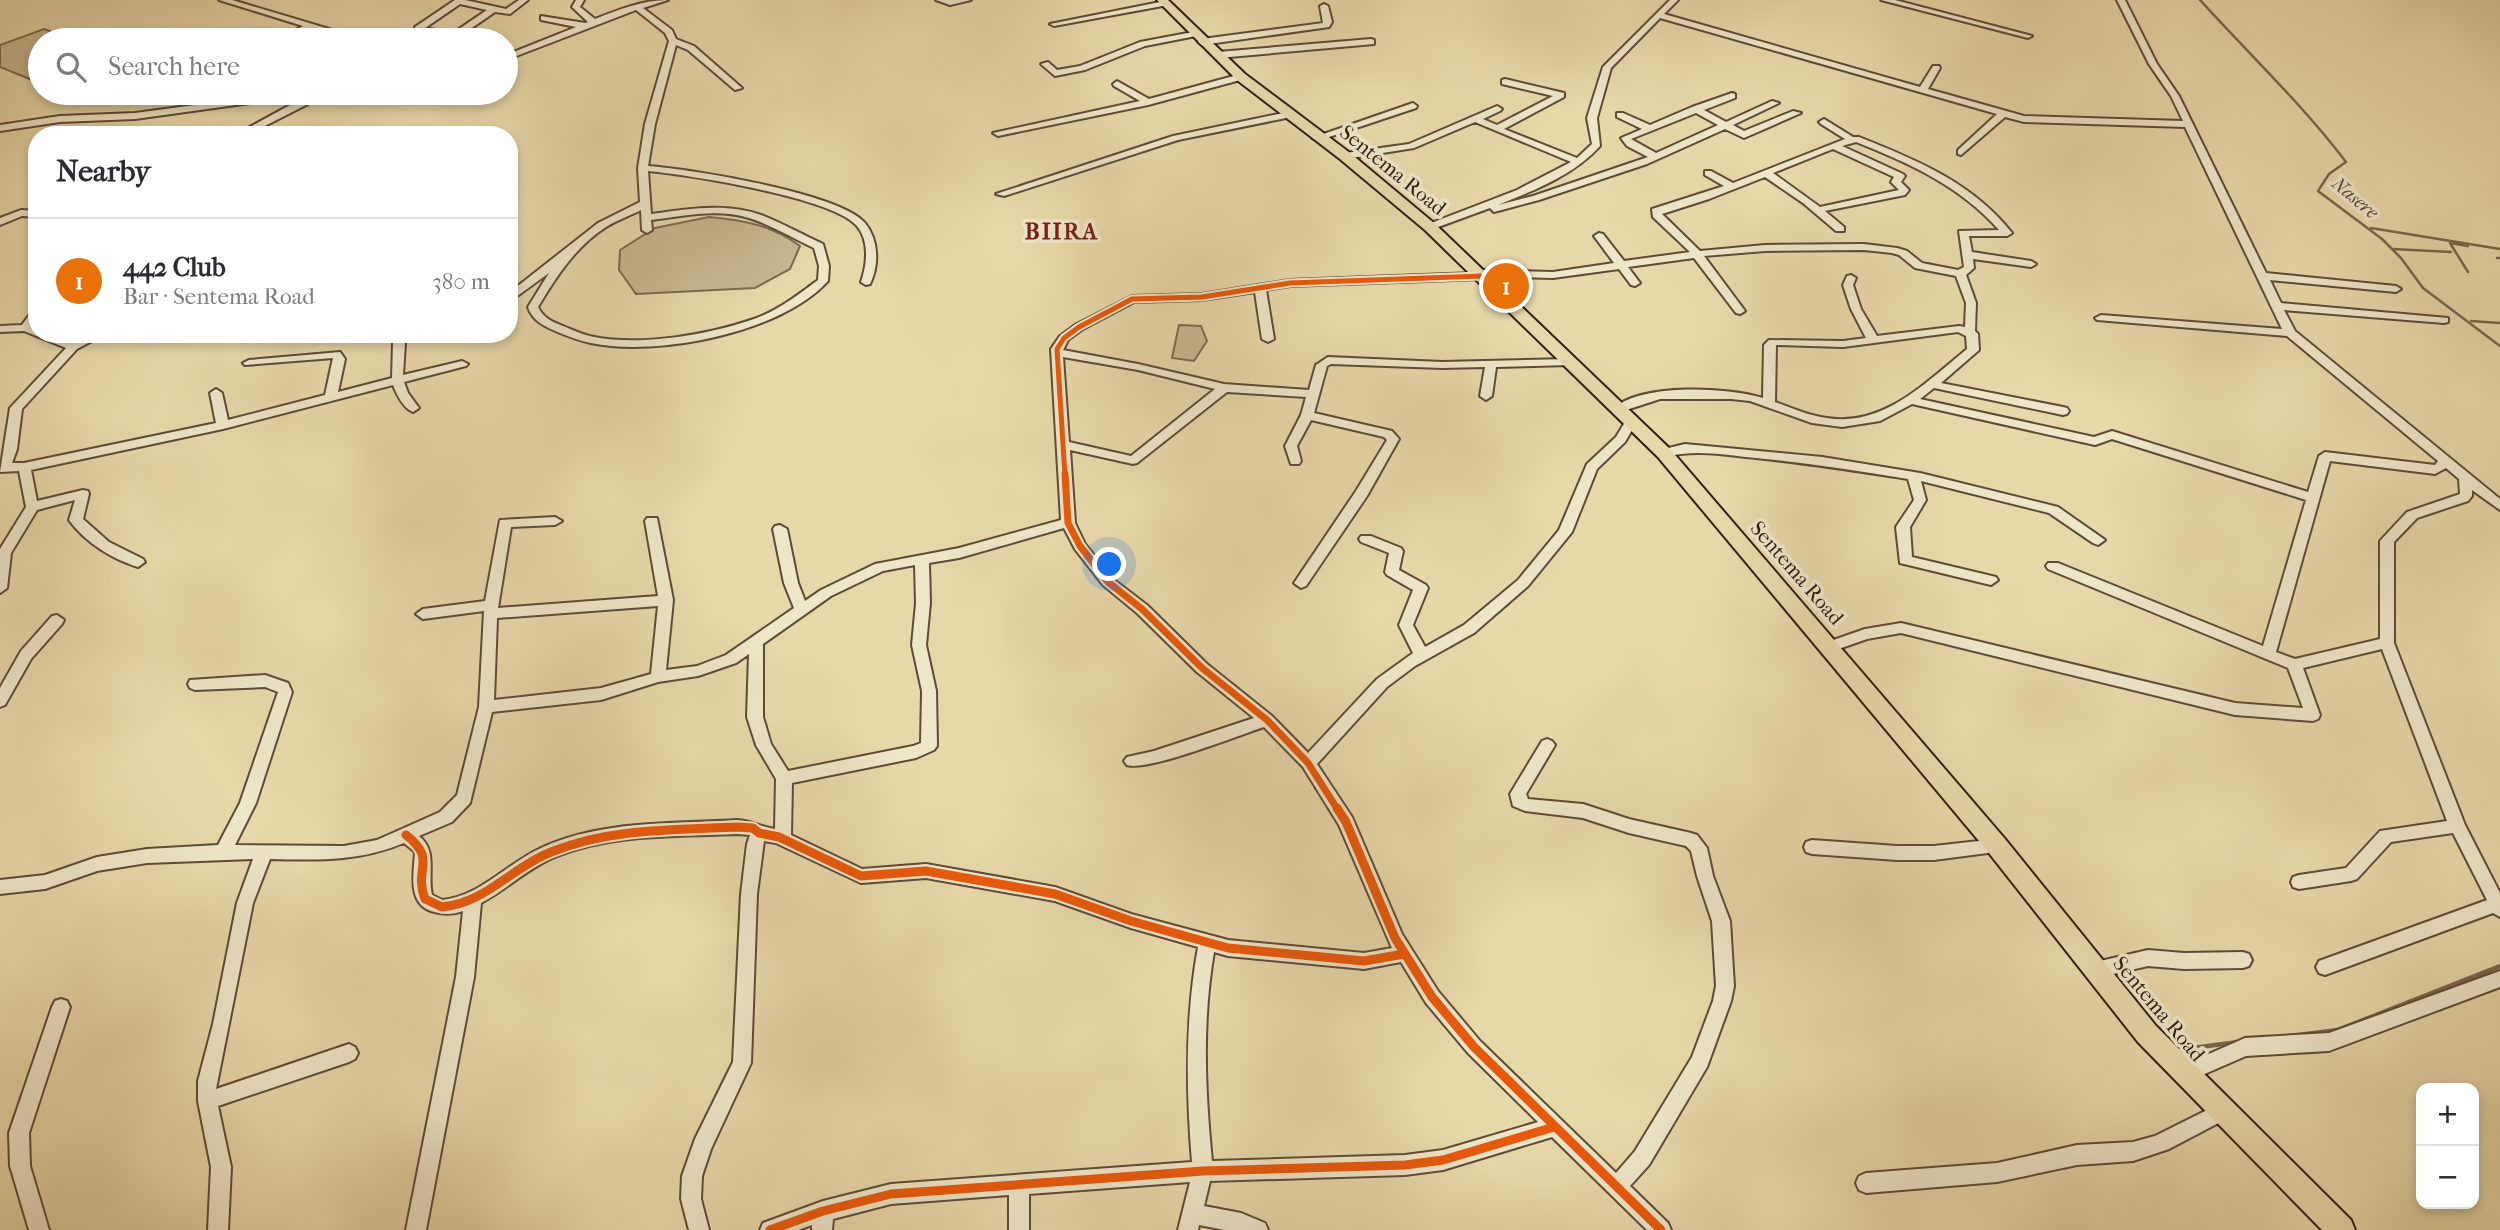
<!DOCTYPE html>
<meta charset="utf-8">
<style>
:root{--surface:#fff;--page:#f7f7f7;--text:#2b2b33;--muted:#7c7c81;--line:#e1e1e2;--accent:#b45309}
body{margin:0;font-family:"IM FELL French Canon",serif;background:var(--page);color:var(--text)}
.controls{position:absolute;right:21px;bottom:21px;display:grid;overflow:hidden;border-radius:14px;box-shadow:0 4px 10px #0003}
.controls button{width:63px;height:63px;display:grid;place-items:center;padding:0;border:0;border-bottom:2px solid var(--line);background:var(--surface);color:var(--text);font:35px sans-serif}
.you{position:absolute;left:1110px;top:565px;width:24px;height:24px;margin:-18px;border:5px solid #fff;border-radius:50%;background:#1a73e8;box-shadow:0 0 0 10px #1a73e833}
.badge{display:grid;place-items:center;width:46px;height:46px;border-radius:50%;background:var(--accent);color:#fff;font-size:23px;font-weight:700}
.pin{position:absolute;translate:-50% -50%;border:4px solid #fff;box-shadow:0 2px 7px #0006}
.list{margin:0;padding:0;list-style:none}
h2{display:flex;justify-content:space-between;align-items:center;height:91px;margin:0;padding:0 28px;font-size:30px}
h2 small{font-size:23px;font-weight:400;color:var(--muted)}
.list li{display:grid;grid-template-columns:46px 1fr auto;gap:21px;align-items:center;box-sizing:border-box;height:126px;padding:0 28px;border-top:2px solid var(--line)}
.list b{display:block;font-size:26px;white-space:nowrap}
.list p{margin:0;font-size:23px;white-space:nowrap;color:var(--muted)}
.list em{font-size:23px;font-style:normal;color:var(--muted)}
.icon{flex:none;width:38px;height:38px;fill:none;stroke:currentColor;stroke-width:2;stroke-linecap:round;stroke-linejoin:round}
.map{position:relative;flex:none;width:2500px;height:1230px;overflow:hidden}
.search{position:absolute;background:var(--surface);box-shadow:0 4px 10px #0003;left:28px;top:28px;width:490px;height:77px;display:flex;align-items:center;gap:18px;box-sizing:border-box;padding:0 24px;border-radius:38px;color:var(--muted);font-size:26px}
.panel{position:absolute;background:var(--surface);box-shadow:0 4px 10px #0003;left:28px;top:126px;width:490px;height:217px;border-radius:28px}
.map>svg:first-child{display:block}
.green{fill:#c8b890;stroke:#7c6b51;stroke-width:2}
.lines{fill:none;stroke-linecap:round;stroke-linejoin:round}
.stream-far1{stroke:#79684e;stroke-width:2.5}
.stream{stroke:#79684e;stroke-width:4.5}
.minor-casing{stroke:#5e4c38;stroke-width:4}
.major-casing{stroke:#311e12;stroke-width:4}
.minor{fill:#efe6c8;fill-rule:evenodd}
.major{fill:#e7d8aa;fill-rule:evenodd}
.cycleway-far2-casing{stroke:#efe6c8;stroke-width:9}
.cycleway-far1-casing{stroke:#efe6c8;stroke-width:11}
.cycleway-casing{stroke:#efe6c8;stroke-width:13}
.cycleway-far2{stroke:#e8590c;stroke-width:5}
.cycleway-far1{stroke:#e8590c;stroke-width:7}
.cycleway{stroke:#e8590c;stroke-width:9}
.labels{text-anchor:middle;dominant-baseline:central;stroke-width:7;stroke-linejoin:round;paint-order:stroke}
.far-water-label{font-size:19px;font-style:italic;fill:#5b4935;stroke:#efe6c8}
.street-label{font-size:21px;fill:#311e12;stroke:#efe6c8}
.far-district-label{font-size:23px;font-weight:bold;letter-spacing:2px;fill:#7a1f14;stroke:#efe6c8}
</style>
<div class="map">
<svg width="2500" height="1230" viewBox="0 0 2500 1230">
<rect width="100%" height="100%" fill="#e7d8aa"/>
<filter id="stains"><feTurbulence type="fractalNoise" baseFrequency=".00286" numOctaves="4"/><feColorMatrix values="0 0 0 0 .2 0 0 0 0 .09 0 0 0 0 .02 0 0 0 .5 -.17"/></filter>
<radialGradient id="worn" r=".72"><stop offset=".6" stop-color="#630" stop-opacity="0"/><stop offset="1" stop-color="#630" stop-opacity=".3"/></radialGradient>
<g class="green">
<polygon points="44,29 74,40 40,40 40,80 37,82 0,67 0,45"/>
<path d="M709 217C743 220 772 225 800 246L790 269 755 288 636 294 619 270 620 250 655 228Z"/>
<polygon points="1179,325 1201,326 1207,341 1194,361 1172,358"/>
</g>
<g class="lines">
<g class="stream-far1">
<path d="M2200 0C2248 53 2303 105 2346 162L2329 174 2318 191 2382 239 2401 258 2423 288 2500 346"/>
<polyline points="2371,228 2500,249"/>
<polyline points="2468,246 2450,243 2468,272"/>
<polyline points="2393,249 2451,252"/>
<polyline points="2497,258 2500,258"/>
<polyline points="2471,321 2500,323"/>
</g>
<g class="stream">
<polyline points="2298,1035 2338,1030 2500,966"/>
<polyline points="2185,1049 2238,1042"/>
</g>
<g class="minor-casing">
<g id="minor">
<polygon points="219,0 232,0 366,40 354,40 311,28 287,40 277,40 303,26"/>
<path d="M455 0H465L506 9 519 0H528L510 14 495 12 457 38 415 31V27ZM460 4 487 10 453 33 425 28Z"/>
<path d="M576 0H584L580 7 595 19C618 10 642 0 668 0L643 8 672 30 676 39 694 46 742 88 735 90 688 50 676 45 655 124 648 166C690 169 840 193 865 223 879 240 879 266 870 284L866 285 861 282C867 265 870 240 856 225 830 197 689 175 648 171L651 214C689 209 727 202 764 216 784 224 803 235 823 244L829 266 828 281C781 333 657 357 591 343 580 341 570 337 560 333 546 327 533 322 528 307L549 273 509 302V293L598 223 640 202 638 168 645 124 669 41 665 33 636 10 506 60V55L576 27 541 20V16L585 23 588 22 572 7ZM641 210 642 230 647 233 652 230 651 220C683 216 718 208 749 218 772 225 792 238 814 248L819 266 818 280C798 295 777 311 754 319 708 335 641 346 594 337 583 335 573 330 563 326 553 322 543 318 538 307 556 277 576 246 606 227 617 220 629 216 641 210Z"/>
<polygon points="936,0 971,0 950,5"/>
<path d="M1670 0H1678L1664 14 1920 87 1933 66H1939L1940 68 1928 89 2024 116 2183 121 2171 96 2149 64 2117 0H2125L2157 64 2179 96 2266 273 2396 286 2401 289 2396 292 2270 280 2281 303 2448 318V322L2444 323 2284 310 2295 331 2500 499V510L2472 490V496L2468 501 2417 518 2394 542V643L2465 825 2500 893V917L2493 913 2325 975 2319 973 2316 967 2319 961 2487 900 2453 833 2391 842 2357 879 2351 881 2299 889 2293 887 2291 882 2293 877 2299 875 2346 868 2380 831 2447 821 2382 649 2303 668 2320 715 2318 719 2313 721 2235 715 1901 633 1867 639 1830 652 1825 651 1823 647 1825 643 1865 629 1901 623 2235 703 2303 708 2288 668 2048 569 2046 566 2048 563H2058L2263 646 2306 500 2112 439 2095 445 1912 404 1880 421 1842 427 1812 423 1750 401 1731 399H1660L1620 412 1614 408C1642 383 1729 387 1763 398L1764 345 1769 340 1843 341 1866 338 1851 309 1843 285 1847 276 1851 275 1856 278 1853 285 1861 309 1877 336 1959 326 1965 327 1966 303 1956 276 1915 268 1899 255 1892 253 1864 250 1765 251 1704 256 1745 311 1740 314 1736 313 1694 258 1628 267 1640 283 1635 286 1631 285 1619 269 1553 278 1486 276 1481 279 1290 286 1266 290 1274 339 1268 342 1262 339 1255 292 1202 300 1134 302 1083 329 1068 340 1063 350 1138 364 1224 384 1309 390 1316 365 1328 357 1442 362 1571 359 1577 362 1571 365 1496 367 1492 396 1486 400 1480 396 1485 367 1442 368 1331 364 1327 366 1314 413 1392 431 1399 439 1367 496 1306 586 1301 588 1294 583 1356 491 1387 440 1384 437 1311 420 1297 446 1301 461 1299 464H1291L1285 446 1301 415 1306 397 1227 392 1137 463 1133 464 1070 450 1075 523 1085 544 1113 579 1147 605 1207 664 1272 716 1308 753 1377 679 1413 653 1399 625 1413 590 1387 575 1385 572 1389 553 1361 542 1359 539 1361 536H1371L1401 548 1403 551 1399 570 1426 585 1428 588 1413 625 1425 647 1464 625 1518 580 1559 530 1587 464 1616 437 1628 417H1636L1638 420 1625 442 1597 469 1572 532 1528 586 1474 633 1415 666 1387 687 1317 764 1352 817 1402 934 1438 991 1480 1041 1616 1173 1635 1151 1692 1057 1713 1001 1716 986 1712 921 1697 876 1691 851 1686 846 1629 833 1583 818 1525 811 1513 806 1510 794 1542 741 1547 739 1552 741 1555 745 1526 794 1528 799 1583 804 1629 819 1691 833 1697 835 1707 848 1713 876 1730 921 1734 986 1731 1001 1707 1067 1649 1165 1630 1186 1668 1223 1671 1230H1647L1552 1137 1443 1170 1405 1175 1210 1181 1204 1206 1241 1213 1265 1223 1268 1230H1225L1199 1225 1198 1230H1178L1190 1182 1029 1194V1230H1009V1195L891 1204 833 1219 832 1230H812V1225L798 1230H760L763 1223 823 1201 891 1184 1192 1162C1186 1090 1185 1018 1198 947L1131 928 1055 901 926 878 861 883 776 843 764 841 757 894 751 1063 711 1149 702 1176 701 1199 709 1230H689L681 1199 682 1176 695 1139 733 1062 741 894 747 844 750 835 737 834C677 837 611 833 555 857 528 868 506 890 481 903L474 977 426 1230H406L456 977 463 911C452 915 443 915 431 911 407 903 414 872 415 852L404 843C358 862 318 860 270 859L253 903 216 1089 349 1044 355 1047 358 1053 355 1059 349 1062 218 1106 231 1167 228 1230H208L211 1167 198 1101V1081L213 1024 237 903 253 859 147 863 97 871 45 889 0 894V880L45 875 97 857 147 849 218 845 240 803 278 692 265 687 195 690 190 688 188 684 190 680 265 675 288 683 292 692 256 803 235 845 344 846 377 840 440 812 457 795 479 707 484 611 423 619 416 614 423 609 485 601 500 520 555 517 562 521 555 525 511 527 498 608 658 596 645 521 647 518H657L673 600 666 670 697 666 726 655 794 608 784 583 773 529 775 526 780 525 787 529 798 583 805 601 821 590 875 564 959 548 1061 520 1051 349 1060 336 1075 325 1132 296 1202 294 1290 280 1474 273 1479 270 1553 272 1614 263 1594 236 1599 233 1603 234 1624 261 1690 252 1653 217 1652 209 1724 186 1705 175V171H1711L1733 183 1845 139 1821 124 1819 122 1824 119 1853 137H1859C1917 160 1973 183 2012 233L2007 236H1969L1972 252 2031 261 2036 264 2031 267 1973 259 1974 268 1966 275 1976 303 1975 331 1978 334 1979 350 1941 383 2063 407 2067 408 2069 411 2067 414 2063 415 1934 388 1920 399 2094 437 2112 431 2308 492 2319 456 2325 452 2435 465 2438 461 2287 336 2097 320 2095 318 2101 315 2282 329 2185 127 2024 122 2005 117 1961 155 1958 154V150L1997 114 1660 18 1611 68 1597 118 1600 146C1574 175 1535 190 1498 205L1533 196 1648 157 1627 146 1621 138 1642 129 1617 117V113H1623L1650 125 1692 107 1732 93 1735 94V98L1704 110 1726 122 1772 101 1779 103 1733 125 1744 131 1793 111 1801 113 1744 138 1725 129 1647 164 1539 200 1494 212 1490 208 1430 230 1426 229V225L1517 190 1571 162 1475 122 1414 148 1345 159 1340 156 1345 153 1409 144 1497 106 1502 109 1500 111 1483 119 1497 125 1553 96 1502 84V80L1505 79 1564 93V97L1504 129 1577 158 1592 144 1587 118 1603 67ZM1696 113 1718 125 1656 153 1631 139ZM1856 142C1909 163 1960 186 1999 230L1959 231 1964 267 1958 270 1922 263 1907 251 1897 248 1864 244 1765 245 1700 251 1662 214 1709 199 1765 177 1803 203 1836 231H1844V227L1825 211 1905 195 1909 190 1901 182 1905 176 1903 174 1842 146ZM1833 149 1894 177 1891 182 1899 190 1820 207 1773 173ZM1958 332 1966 336 1967 349C1926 382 1884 427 1827 418 1809 416 1792 408 1775 402L1776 345 1843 347ZM1063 357 1138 370 1215 389 1131 456 1069 442ZM2330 461 2435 474 2446 468 2459 479 2460 494 2407 512 2380 541V639L2295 659 2276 652ZM1064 528 1075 549 1103 585 1137 613 1197 672 1254 718 1154 751 1127 757 1124 761 1127 765C1147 772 1239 735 1264 727L1303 767 1339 825 1392 948 1364 953 1228 940 1131 914 1055 887 926 864 862 869 791 835 792 783 916 758 934 750 937 746 936 691 926 645 930 603 929 563 959 558ZM915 565 916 603 912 645 922 691 921 743 913 746 788 771 771 744 763 717V644L831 596 883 571ZM658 606 651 674 601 688 494 700 497 618ZM749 654 747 717 756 745 776 779 775 829C761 827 753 821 737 820 672 824 601 820 541 848 506 864 481 896 442 900L432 895C427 874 438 851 419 836L452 822 470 803 492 712 601 700 658 682 698 676 736 663ZM1214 952 1228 956 1364 969 1401 962 1426 1003 1468 1053 1538 1122 1443 1150 1405 1155 1212 1161C1205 1091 1202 1021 1214 952Z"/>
<polygon points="1881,0 1895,0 2032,36 2028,38"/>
<polygon points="1165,1 1168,1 1168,5 1054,26 1050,24"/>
<polygon points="1324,4 1328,6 1332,22 1329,27 1202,45 1198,42 1202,39 1323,23 1320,6"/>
<polygon points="1193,32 1196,32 1196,36 1145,46 1085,70 1055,76 1041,64 1048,62 1057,70 1080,66 1140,42"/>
<polygon points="1371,39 1374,40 1374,44 1218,58 1214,55 1218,52"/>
<polygon points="1241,74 1245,77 1244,79 1148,105 998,136 993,133 1140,101 1114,86 1113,84 1117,81 1149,99"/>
<polygon points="284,93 306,93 302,96 135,119 60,122 0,131 0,125 60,116 135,113"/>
<polygon points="312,93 321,93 308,104 247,135 235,135"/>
<polygon points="1413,103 1417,106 1416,108 1320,140 1312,138"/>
<polygon points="1288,112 1293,115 1291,117 1178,140 1004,196 996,194 1173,136"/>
<polygon points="21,210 37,211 37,217 22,216 0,225 0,218"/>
<path d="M37 309V320L32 327 37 329V334H51L73 343 91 334H105L77 349 22 409 17 449 12 463H24L216 423 210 393 216 389 222 393 228 420 325 395 333 358 245 365 243 363 249 360 340 352 345 359 338 392 392 378 393 343 399 340 405 343 403 375 462 361 468 364 466 366 404 382 408 393 419 408 413 412C403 408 397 395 393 385L223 429 31 470 37 501 83 490 88 491 89 494 83 519 109 542 143 559 145 562 138 567C112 559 85 542 69 520L75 500 37 510 11 553 7 588 0 593V549L26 507 19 471 0 472 10 408 66 348 24 331 0 332V326L22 325 33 310Z"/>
<path d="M1685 444 1822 457 1920 473 2058 507 2105 540 2098 545 2093 543 2049 513 1921 481 1926 500 1910 527 1912 557 1996 577 1998 580 1991 585 1900 563 1896 527 1914 500 1908 479C1857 471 1807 463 1756 458 1724 455 1696 449 1664 457L1658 453 1660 450Z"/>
<polygon points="57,615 64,620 62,624 31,659 5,705 0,707 0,688 21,651 52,616"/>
<polygon points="1997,839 2003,841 2005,846 2003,851 1934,860 1897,860 1812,854 1806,852 1804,847 1806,842 1812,840 1897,846 1934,846"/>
<polygon points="2148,950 2184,953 2243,952 2249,954 2252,960 2249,966 2243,968 2184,969 2148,966 2096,978 2090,976 2087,970 2090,964 2096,962"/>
<polygon points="2500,971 2500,987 2329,1051 2246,1056 2184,1083 2177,1080 2175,1074 2177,1068 2245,1038 2329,1033"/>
<polygon points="61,999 67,1001 70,1007 29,1133 30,1166 49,1230 29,1230 10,1166 9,1133 52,1007 55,1001"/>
<polygon points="2221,1103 2228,1106 2230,1112 2228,1118 2169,1149 2133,1161 2077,1165 1997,1182 1866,1193 1859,1190 1856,1183 1859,1176 1866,1173 1997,1163 2077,1145 2133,1142 2155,1136"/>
</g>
</g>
<g class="major-casing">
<polygon id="major" points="1157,0 1168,0 1245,74 1350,153 1435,224 1670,449 2005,839 2156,1026 2351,1220 2355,1230 2322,1230 2138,1042 1989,853 1658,457 1425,230 1340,159 1237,80"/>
</g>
<use href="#minor" class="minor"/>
<use href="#major" class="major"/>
<g class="cycleway-far2-casing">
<polyline id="cycleway-far2" points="1065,476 1057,349 1064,338 1079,327 1132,299 1202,297 1290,283 1481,276"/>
</g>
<g class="cycleway-far1-casing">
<polyline id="cycleway-far1" points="1065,474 1068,523 1080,546 1108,582 1142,609 1202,668 1267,720 1308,763 1338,810"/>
</g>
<g class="cycleway-casing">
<g id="cycleway">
<polyline points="1337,808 1346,822 1395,938 1432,997 1474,1047 1661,1230"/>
<path d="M406 835C438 860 413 868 425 899L442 907C486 903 512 867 551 852 610 828 674 830 737 827L753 828 759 833 779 837 861 876 926 871 1055 894 1131 921 1228 948 1364 961 1404 954"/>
<polyline points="770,1230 823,1211 891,1194 1203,1171 1405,1165 1443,1160 1554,1127"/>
</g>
</g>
<use href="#cycleway-far2" class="cycleway-far2"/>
<use href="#cycleway-far1" class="cycleway-far1"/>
<use href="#cycleway" class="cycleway"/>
</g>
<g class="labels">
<g class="far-water-label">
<text transform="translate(2355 198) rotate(40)">Nasere</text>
</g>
<g class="street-label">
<text transform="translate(1393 170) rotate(39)">Sentema Road</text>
<text transform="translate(1797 573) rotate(49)">Sentema Road</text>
<text transform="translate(2159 1009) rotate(50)">Sentema Road</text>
</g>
<g class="far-district-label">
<text x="1062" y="231">BIIRA</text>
</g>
</g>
<rect width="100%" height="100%" filter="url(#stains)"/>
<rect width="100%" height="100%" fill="url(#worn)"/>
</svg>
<div class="controls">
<button>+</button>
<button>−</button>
</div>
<div class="you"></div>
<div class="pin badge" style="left:1506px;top:286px;background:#e8710a">1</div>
<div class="search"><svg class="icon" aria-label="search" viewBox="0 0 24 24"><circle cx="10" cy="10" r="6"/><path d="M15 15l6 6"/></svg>Search here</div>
<section class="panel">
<h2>Nearby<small></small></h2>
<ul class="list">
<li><span class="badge" style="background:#e8710a">1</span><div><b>442 Club</b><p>Bar · Sentema Road</p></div><em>380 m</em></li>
</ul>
</section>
</div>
